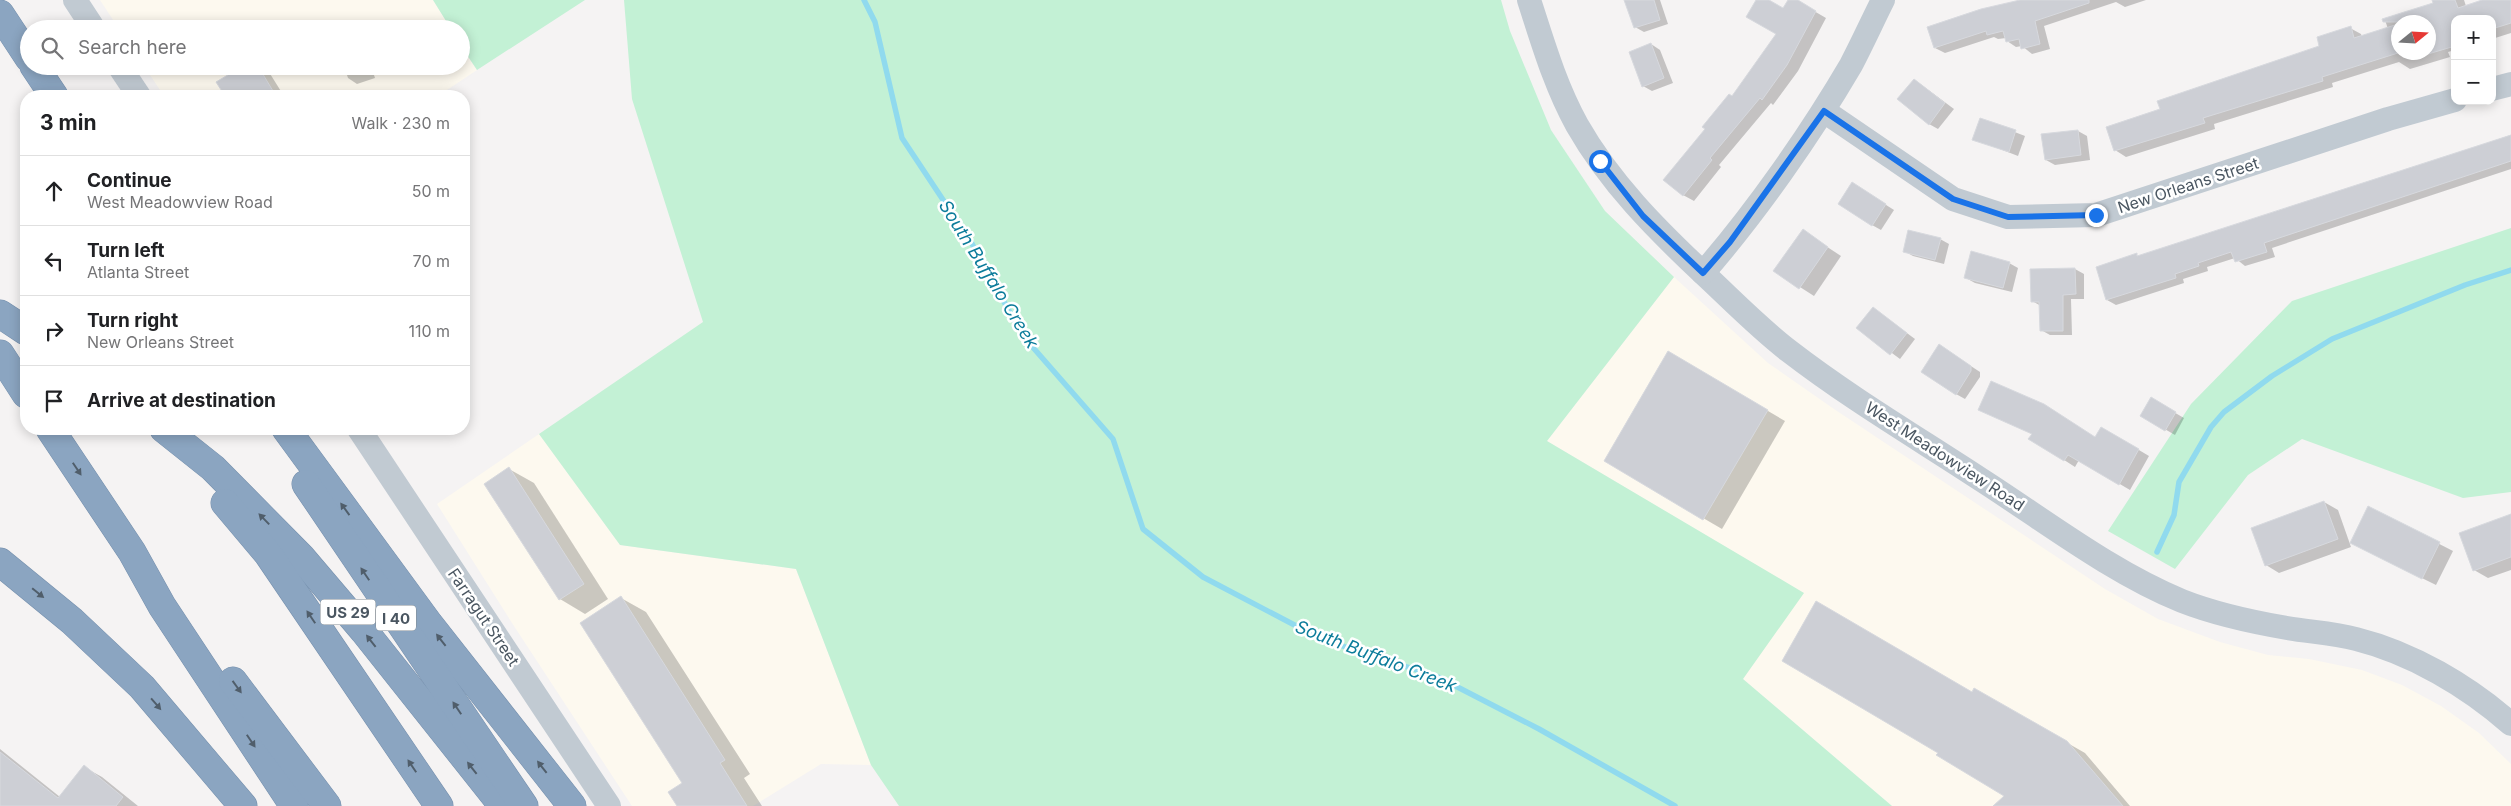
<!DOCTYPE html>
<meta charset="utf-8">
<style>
:root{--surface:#fff;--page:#f6f6f6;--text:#202124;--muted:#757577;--line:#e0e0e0}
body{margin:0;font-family:Inter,sans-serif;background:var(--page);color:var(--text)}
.controls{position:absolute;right:15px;top:15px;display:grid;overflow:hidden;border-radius:10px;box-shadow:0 2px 12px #0003}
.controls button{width:45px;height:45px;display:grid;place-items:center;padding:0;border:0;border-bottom:1px solid var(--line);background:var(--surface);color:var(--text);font:25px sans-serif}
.compass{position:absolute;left:2391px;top:15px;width:45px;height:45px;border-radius:50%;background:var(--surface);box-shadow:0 2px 12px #0003;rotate:72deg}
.stop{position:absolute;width:15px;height:15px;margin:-11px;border:4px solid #1a73e8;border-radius:50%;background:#fff}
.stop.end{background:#1a73e8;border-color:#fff;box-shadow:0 1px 5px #0008}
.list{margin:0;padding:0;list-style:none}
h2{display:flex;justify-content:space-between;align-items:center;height:65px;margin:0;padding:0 20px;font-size:21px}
h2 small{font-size:16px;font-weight:400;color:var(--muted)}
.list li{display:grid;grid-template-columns:32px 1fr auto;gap:15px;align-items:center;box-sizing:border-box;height:70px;padding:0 20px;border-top:1px solid var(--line)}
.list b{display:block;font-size:19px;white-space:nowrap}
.list p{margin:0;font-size:16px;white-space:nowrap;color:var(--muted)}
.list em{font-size:16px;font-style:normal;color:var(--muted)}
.icon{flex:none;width:28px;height:28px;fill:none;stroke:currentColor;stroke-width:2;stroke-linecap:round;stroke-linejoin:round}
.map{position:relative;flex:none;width:2511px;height:806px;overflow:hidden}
.search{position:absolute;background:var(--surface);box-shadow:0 2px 12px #0003;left:20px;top:20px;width:450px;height:55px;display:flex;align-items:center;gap:12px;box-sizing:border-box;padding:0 18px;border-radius:28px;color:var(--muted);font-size:19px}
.panel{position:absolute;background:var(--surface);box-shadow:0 2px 12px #0003;left:20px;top:90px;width:450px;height:345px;border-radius:20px}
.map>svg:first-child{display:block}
.commercial{fill:#fdf9ef}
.green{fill:#c3f1d5}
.shadow{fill:#0003;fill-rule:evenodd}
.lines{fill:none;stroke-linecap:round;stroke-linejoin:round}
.stream{stroke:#90daee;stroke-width:5.5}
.building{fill:#cdcfd5;stroke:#d7d9de}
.highway-casing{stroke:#7690ad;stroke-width:29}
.minor{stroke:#c1cad2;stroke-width:24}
.highway{stroke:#8ba5c1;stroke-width:28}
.oneway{fill:#505e6b}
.route{stroke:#1a73e8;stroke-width:6}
.labels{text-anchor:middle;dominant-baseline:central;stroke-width:5;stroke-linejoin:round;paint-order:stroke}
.shield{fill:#fff;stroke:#808990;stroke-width:1}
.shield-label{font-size:15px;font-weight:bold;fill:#4a5661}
.street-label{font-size:16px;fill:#4a5661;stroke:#fff}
.water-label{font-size:18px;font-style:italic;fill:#0c7c9b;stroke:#fff}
</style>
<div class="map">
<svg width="2511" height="806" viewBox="0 0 2511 806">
<rect width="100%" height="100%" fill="#f5f3f3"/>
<g class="commercial">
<polygon points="100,0 433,0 451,29 119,29"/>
<polygon points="461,46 477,70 438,96 164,96 144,66 461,66"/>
<polygon points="1674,277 1768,363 1834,409 2105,589 2158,619 2220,642 2268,655 2309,659 2362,670 2402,685 2441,706 2479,733 2511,764 2511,806 1892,806 1743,679 1803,593 1547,441"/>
<polygon points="539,434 620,545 796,569 871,765 821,764 753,806 632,806 512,623 437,504"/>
</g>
<g class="green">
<polygon points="433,0 585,0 477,70 461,46 461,29 451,29"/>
<polygon points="624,0 1501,0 1510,31 1551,130 1605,211 1674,277 1547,441 1804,593 1743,679 1892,806 899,806 871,765 796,569 620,545 539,434 703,322 632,99"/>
<polygon points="2511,228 2511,492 2463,498 2302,439 2248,475 2175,569 2108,531 2191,404 2292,301"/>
</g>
<g class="shadow">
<polygon points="1626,0 1660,0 1668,24 1644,32 1635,27"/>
<polygon points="1757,0 1767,0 1783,10 1789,0 1795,0 1826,18 1798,71 1773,105 1771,103 1719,165 1721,167 1694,201 1683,195 1732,97 1778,33"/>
<polygon points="2025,0 2146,0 2125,7 2116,2 2044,26 2050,49 2032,54 2022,46 2016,47 2007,41 2006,38 1998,39 1994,37 1945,53 1935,48"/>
<path d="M2433 0H2464L2466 6 2511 0V33L2492 39V19H2455V50L2448 52 2450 57 2410 69 2399 62 2332 83 2333 87 2214 124 2215 129 2126 157 2115 150 2161 110 2321 47 2350 28 2361 34 2362 37 2388 29 2385 20 2435 4ZM2398 22H2428V52H2398Z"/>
<polygon points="1651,44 1660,50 1673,83 1652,91 1643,86"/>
<polygon points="245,66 262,66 267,69 284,96 226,96 218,83"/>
<polygon points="344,66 371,66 375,78 357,84 348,78"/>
<polygon points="1915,80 1954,109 1938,129 1929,124"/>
<polygon points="1981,119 2025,136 2018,156 1974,139"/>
<polygon points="2078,131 2087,136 2090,160 2055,165 2046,160"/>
<polygon points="2511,135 2511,169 2272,248 2275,257 2245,266 2235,258 2207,267 2208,271 2183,279 2184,283 2116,305 2107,300 2136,255 2140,257 2256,220"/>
<polygon points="1861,189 1894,210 1881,230 1872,225"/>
<polygon points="1803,231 1841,256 1814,296 1775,271"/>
<polygon points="1940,239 1949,244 1944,264 1913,256 1904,251"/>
<polygon points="2009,263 2018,268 2012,292 1975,283 1966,278"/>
<polygon points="2075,269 2084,274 2084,299 2071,299 2072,335 2050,335 2041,330 2041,306 2032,301 2032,270"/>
<polygon points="1873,308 1915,339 1900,359 1858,328"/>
<polygon points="1948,351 1980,372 1980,377 1965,399 1956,394"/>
<polygon points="1669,353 1785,421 1722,529 1605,461"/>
<polygon points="2151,399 2184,418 2175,435 2142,416"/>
<polygon points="1980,409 2096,438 2102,428 2149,456 2130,490 2079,460 2075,467 2030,438 2033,434"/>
<polygon points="509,469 534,483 608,599 585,614 560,599 486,484"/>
<polygon points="2324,502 2338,510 2351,547 2279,573 2266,565"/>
<polygon points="2369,508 2453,551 2436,585 2365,550"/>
<polygon points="2511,516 2511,570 2488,578 2474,570"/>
<polygon points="621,598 646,612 750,774 744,778 762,806 678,806 684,784"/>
<polygon points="1975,690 2085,753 2130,806 1995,806 2006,796"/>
<polygon points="0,749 60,797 84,767 102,777 138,806 0,806"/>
</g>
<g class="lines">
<g class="stream">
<polyline points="864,0 875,22 902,138 971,242 1023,336 1113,439 1143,529 1203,577 1321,639 1438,677 1539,729 1675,806"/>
<polyline points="2157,552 2174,515 2179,482 2211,427 2224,412 2272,376 2332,339 2465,285 2511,270"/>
</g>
</g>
<g class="building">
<polygon points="1624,0 1654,0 1660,20 1634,28"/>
<polygon points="1756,0 1769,0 1783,8 1788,0 1798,0 1816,11 1787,65 1762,100 1760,98 1710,158 1712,160 1683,196 1663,180 1705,129 1702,127 1729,94 1732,96 1776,34 1746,17"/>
<polygon points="2020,0 2089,0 2089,3 2035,21 2040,44 2021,49 2019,39 2006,42 2003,31 1987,35 1986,31 1934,48 1927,27 1981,9"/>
<polygon points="2432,0 2455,0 2458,8 2482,0 2511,0 2511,23 2492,29 2492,19 2455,19 2455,46 2428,54 2428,22 2383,22 2382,19 2433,3"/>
<polygon points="2398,24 2398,53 2322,77 2323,81 2203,118 2205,123 2114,151 2106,127 2160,109 2157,101 2319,46 2317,37 2351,26 2354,38"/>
<polygon points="1651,43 1664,78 1642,87 1629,52"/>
<polygon points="243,66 258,66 276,96 225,96 216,82"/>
<polygon points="1914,79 1945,103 1929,125 1897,99"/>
<polygon points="1980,118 2016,130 2009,152 1972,140"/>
<polygon points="2078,130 2081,155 2045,160 2041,134"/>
<polygon points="2511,135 2511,161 2264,243 2267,252 2235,262 2231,252 2198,263 2199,266 2175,274 2176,278 2106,300 2096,267 2137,253 2137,256"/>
<polygon points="1852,182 1886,204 1872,226 1838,204"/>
<polygon points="1803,229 1828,247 1799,289 1773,271"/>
<polygon points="1908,230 1941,238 1935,260 1903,252"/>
<polygon points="1971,251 2010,262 2003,288 1964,278"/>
<polygon points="2075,268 2076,294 2063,295 2063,331 2040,331 2039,302 2031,302 2030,269"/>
<polygon points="1873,307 1907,333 1890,355 1856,328"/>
<polygon points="1939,344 1971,366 1971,371 1956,395 1921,372"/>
<polygon points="1668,351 1768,410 1703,520 1604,461"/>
<polygon points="1991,381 2044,404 2095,437 2101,427 2139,449 2119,485 2068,455 2064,461 2028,439 2032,434 1978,410"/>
<polygon points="2151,397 2176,412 2165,431 2140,416"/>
<polygon points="509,467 584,584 559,600 484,484"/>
<polygon points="2324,501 2338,539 2265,566 2251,528"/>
<polygon points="2368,506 2440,542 2422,579 2350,543"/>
<polygon points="2511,514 2511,557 2473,571 2459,533"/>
<polygon points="621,596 725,760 720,763 747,806 677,806 668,792 682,783 580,623"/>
<polygon points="1816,601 1972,692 1974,688 2067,741 2123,806 1993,806 2004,796 1936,755 1938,753 1782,661"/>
<polygon points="0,752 58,798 84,765 123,797 116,806 0,806"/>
</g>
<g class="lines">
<g class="highway-casing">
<g id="highway">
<polyline points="0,14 29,58"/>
<polyline points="34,66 54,96"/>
<polyline points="0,314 26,331"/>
<polyline points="0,354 26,394"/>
<polyline points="50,429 132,552 162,606 294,806"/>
<polyline points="164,429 213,468 301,557 364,631 503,806"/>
<polyline points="286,429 429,624 572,806"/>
<polyline points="306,484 524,806"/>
<polyline points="225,503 268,554 439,806"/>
<polyline points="0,562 72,621 142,687 243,806"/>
<polyline points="233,681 327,806"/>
</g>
</g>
<g class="minor">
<polyline points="75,0 94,29"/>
<path d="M1529 0C1543 43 1555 85 1577 125 1610 183 1656 229 1704 274 1732 300 1759 328 1789 351 1850 398 1916 437 1980 479 2044 520 2111 572 2182 601 2215 614 2252 622 2287 628 2310 632 2333 633 2356 639 2412 653 2468 686 2511 724"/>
<polyline points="119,66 139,96"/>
<polyline points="2492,89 2511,84"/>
<polyline points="1824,111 1953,199 2008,217 2096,215 2388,119 2455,100"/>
<path d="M1703 273C1756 212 1810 135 1851 65 1862 44 1872 22 1883 0"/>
<polyline points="359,429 609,806"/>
</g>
<use href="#highway" class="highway"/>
</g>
<defs><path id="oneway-solid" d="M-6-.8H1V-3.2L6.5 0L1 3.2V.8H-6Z" transform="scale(1.25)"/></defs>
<g class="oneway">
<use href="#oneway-solid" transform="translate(77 469) rotate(56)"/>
<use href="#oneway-solid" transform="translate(345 509) rotate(-126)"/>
<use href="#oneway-solid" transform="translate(264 519) rotate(-134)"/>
<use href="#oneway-solid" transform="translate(365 574) rotate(-124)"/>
<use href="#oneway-solid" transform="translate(38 593) rotate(39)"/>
<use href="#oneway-solid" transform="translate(311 617) rotate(-124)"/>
<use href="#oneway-solid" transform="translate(441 640) rotate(-128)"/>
<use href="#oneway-solid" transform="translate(371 641) rotate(-128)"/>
<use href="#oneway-solid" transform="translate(237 687) rotate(54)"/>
<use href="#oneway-solid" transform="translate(156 704) rotate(49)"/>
<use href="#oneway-solid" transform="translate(457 708) rotate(-124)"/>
<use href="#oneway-solid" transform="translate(251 741) rotate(56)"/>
<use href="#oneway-solid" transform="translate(412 766) rotate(-124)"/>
<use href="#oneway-solid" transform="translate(542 767) rotate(-128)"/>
<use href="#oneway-solid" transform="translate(472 768) rotate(-128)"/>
</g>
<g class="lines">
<polyline class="route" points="1600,161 1643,216 1703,273 1730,242 1824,111 1953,199 2008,217 2096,215"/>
</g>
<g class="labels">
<g class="shield">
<rect x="320.5" y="599.5" width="55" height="25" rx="4"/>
<rect x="376" y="605.5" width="40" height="25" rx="4"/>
</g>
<g class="shield-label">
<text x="348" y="612">US 29</text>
<text x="396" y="618">I 40</text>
</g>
<g class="street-label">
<text transform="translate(2188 185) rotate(-18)">New Orleans Street</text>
<text transform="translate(1945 456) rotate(33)">West Meadowview Road</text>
<text transform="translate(484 617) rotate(56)">Farragut Street</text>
</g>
<g class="water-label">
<text transform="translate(989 274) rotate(58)">South Buffalo Creek</text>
<text transform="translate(1376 656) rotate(21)">South Buffalo Creek</text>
</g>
</g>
</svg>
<div class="controls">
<button>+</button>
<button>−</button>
</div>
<svg class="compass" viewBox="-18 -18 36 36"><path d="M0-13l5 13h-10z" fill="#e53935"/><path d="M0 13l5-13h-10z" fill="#757577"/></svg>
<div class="stop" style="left:1600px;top:161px"></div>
<div class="stop end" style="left:2096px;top:215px"></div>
<div class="search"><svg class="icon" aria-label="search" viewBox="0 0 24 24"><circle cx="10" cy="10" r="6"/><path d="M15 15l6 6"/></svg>Search here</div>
<section class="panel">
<h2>3 min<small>Walk · 230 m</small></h2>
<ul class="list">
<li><svg class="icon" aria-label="ahead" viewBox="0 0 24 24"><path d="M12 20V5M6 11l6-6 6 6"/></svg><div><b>Continue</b><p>West Meadowview Road</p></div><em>50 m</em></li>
<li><svg class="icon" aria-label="left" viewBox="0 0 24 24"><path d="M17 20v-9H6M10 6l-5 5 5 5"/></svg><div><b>Turn left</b><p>Atlanta Street</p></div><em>70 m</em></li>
<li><svg class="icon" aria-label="right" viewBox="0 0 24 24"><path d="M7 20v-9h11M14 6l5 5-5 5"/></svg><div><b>Turn right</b><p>New Orleans Street</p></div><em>110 m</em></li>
<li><svg class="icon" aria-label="arrive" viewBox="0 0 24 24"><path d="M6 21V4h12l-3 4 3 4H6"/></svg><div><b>Arrive at destination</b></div></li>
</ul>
</section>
</div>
